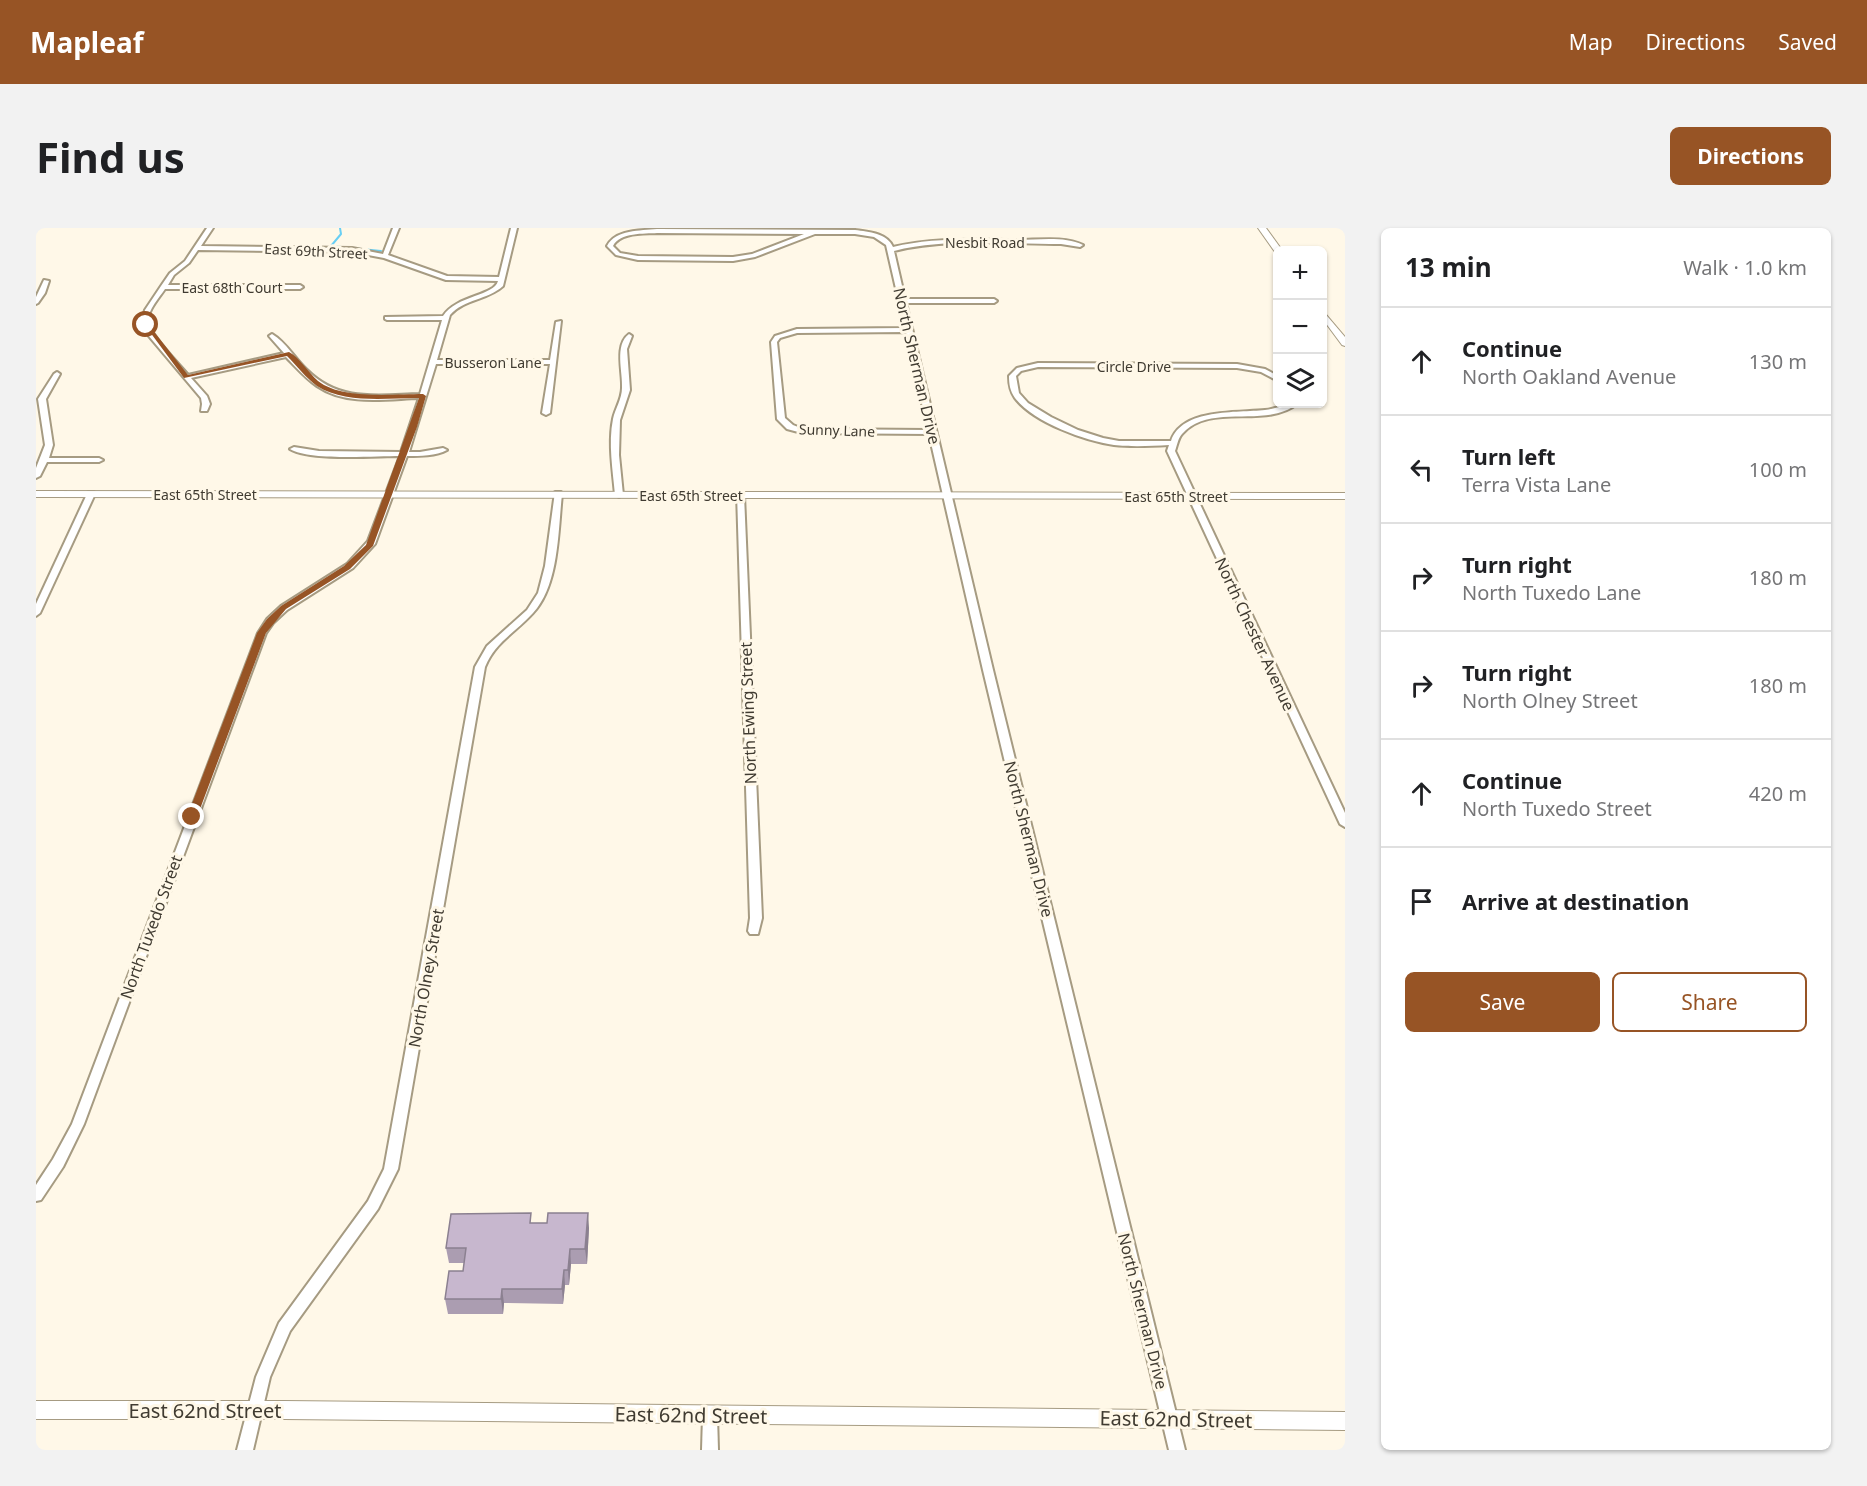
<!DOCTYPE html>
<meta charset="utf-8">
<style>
:root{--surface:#fff;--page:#f2f2f2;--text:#202124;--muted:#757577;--line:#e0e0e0;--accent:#975425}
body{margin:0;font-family:"Noto Sans",sans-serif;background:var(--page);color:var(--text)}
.controls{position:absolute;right:18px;top:18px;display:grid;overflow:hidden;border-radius:9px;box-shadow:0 2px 4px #0004}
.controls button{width:54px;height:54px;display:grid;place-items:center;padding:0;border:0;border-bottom:2px solid var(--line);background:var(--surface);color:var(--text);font:30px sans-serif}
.stop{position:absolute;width:18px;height:18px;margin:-14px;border:4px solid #975425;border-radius:50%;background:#fff}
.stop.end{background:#975425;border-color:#fff;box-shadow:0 2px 6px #0008}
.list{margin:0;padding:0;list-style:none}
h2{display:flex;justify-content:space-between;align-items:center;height:78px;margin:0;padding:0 24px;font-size:26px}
h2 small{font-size:20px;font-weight:400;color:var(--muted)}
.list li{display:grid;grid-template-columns:39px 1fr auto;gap:18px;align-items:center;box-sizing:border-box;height:108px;padding:0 24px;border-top:2px solid var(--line)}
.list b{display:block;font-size:22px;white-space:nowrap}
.list p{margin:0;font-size:20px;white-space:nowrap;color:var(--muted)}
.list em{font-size:20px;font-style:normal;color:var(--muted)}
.actions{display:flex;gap:12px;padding:18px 24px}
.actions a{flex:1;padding:14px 0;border:2px solid var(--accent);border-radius:9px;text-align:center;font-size:21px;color:var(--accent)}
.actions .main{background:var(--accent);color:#fff}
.icon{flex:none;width:33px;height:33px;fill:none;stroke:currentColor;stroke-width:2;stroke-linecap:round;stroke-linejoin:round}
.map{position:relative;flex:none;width:1309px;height:1222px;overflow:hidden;border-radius:9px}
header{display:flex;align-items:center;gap:36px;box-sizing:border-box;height:84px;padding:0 30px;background:var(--accent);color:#fff}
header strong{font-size:28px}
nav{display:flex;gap:33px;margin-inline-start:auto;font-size:21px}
.intro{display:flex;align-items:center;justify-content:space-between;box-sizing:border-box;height:144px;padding:0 36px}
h1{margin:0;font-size:42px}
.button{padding:15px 27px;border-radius:9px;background:var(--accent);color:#fff;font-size:21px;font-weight:700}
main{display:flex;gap:36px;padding:0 36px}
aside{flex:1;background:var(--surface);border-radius:9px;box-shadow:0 2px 4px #0004}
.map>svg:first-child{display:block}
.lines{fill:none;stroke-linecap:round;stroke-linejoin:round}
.stream{stroke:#69cff4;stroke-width:2}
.minor-casing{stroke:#a69b82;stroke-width:4}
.tertiary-casing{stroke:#a69b82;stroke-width:2}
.minor{fill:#fff;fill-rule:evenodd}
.tertiary{fill:#fff;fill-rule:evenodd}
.wall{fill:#ab9db1}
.shaded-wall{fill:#8b8090}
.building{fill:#c7b7ce;stroke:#8b8090;stroke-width:1.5}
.route{fill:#975425}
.labels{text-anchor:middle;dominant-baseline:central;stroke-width:6;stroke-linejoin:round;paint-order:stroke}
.far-street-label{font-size:14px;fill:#403b31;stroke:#fff8e8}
.street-label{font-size:16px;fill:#403b31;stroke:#fff8e8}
.near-street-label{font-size:20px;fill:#403b31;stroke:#fff8e8}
</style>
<header>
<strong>Mapleaf</strong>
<nav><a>Map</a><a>Directions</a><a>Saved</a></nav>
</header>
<div class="intro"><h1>Find us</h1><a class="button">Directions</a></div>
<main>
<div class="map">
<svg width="1309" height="1222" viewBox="0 0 1309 1222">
<rect width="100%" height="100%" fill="#fff8e8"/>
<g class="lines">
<g class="stream">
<polyline points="304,0 305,6 295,18 345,23"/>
<polyline points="355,28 390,41"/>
</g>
<g class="minor-casing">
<g id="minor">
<path d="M171 0H177L165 18 316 20 347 26 357 0H363L352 27 411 48 463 49 475 0H481L467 58C452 72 428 71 414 87L401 132H514L520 94 525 93 514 185 510 187 506 185 514 136H400L373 224H384L407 220 411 222C400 228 384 228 371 228L339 316 317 340 251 382 237 395 230 405 48 896 27 939 5 972 0 973V957L17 931 36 896 222 405 231 391 245 378 311 336 332 313 364 228C338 228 274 233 254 221L258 219 283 223 365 224 383 170C350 171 310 178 281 158 269 150 260 139 250 129L155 150 171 168 174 176 171 183H165L166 176 165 170 112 107 106 94 109 82 125 58 134 45 149 33ZM162 22 316 24 348 30 410 52 462 53C458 68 421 67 407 88L349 89V91L351 92H406L384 166C342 167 304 175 271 142 259 131 250 114 236 106L233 108 248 125 152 147C143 136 113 106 112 94 111 83 123 70 129 61H264L267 59 264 57H132L138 47 153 35Z"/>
<path d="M621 1 819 2C833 4 851 5 857 19 898 9 940 12 982 12 1002 12 1029 8 1047 17L1044 19 1025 16C972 16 909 10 858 23L869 71H958L961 73 958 75H870L957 442 1149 1222H1133L947 442 893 206 766 205 751 201 741 191 735 114 739 108 761 101 869 100 850 17 838 9 819 6H779L719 29 697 33 602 32 580 27 571 18C580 1 604 3 621 1ZM621 5 768 6 716 26 697 29 602 28 584 25 577 18C584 4 608 6 621 5ZM870 104 892 202 767 201 757 197 749 190 741 114 744 110 761 105Z"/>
<polygon points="8,52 13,53 9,65 2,75 0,76 0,69"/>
<path d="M593 106 596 108 591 121 594 162 584 192 583 227 587 267 583 269 579 267C577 243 572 215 577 191 579 181 586 171 586 160 587 144 578 117 593 106Z"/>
<path d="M1002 135 1201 136 1229 141 1242 148V153L1225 144 1201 140 1002 139 985 143 980 148 983 165 992 175 1015 189 1042 202 1067 210 1083 213H1135C1146 180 1201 185 1229 182 1240 181 1250 175 1261 176 1230 201 1173 174 1146 206 1142 210 1141 218 1139 223L1309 585V599L1304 596 1131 223 1133 217C1115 218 1096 219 1078 217 1049 213 997 194 979 170 974 163 973 156 973 148L981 140Z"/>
<polygon points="21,144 24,146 10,171 17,217 13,230 63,230 67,232 63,234 11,234 4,248 0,250 0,240 9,217 2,171 18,146"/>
<polygon points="52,264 58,264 59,266 4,385 0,388 0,376"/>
<path d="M519 264H525L526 266C522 303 523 357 497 385 480 404 459 414 449 439L362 941 342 981 254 1103 234 1149 217 1222H201L220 1149 243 1095 332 973 348 941 439 439 451 418 491 382 502 365 509 338Z"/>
<polygon points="701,265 707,265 708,267 726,690 722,706 714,706 712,703 714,690"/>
<polygon points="674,1180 679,1182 681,1187 682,1222 666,1222 667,1187 669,1182"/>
</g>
</g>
<g class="tertiary-casing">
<g id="tertiary">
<polygon points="1222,0 1230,0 1246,22 1239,24"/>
<polygon points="1286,82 1309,109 1309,118 1306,117 1286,90"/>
<polygon points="0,263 1309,265 1309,271 0,269"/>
<polygon points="0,1173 248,1173 1309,1184 1309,1202 248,1191 0,1191"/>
</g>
</g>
<use href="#minor" class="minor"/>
<use href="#tertiary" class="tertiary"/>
</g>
<polygon class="wall" points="496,995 553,1000 551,1036 535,1036 533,1057 529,1057 527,1076 468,1075 467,1086 412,1086 409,1071 427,1043 428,1035 413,1035 410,1020"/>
<g class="shaded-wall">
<polygon points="552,985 553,1000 551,1036 549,1021"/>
<polygon points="534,1021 535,1036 533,1057 532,1042"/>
<polygon points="528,1042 529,1057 527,1076 526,1061"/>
<polygon points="466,1061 468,1075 467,1086 465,1071"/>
</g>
<polygon class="building" points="495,985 494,995 511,995 512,985 552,985 549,1021 534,1021 532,1042 528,1042 526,1061 466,1061 465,1071 409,1071 413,1043 427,1043 430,1020 410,1020 415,986"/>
<path class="route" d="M108 96H112L152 147 253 124C264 130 272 144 282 153 306 172 357 166 387 166L390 168 381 199 337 318 314 341 250 381 230 405 161 589 156 592 151 589 221 405 231 391 245 378 308 338 330 317 383 170C351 170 309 176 281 158 270 150 261 138 251 128L148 150Z"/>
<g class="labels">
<g class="far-street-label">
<text x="949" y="14">Nesbit Road</text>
<text transform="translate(280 23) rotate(3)">East 69th Street</text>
<text x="196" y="59">East 68th Court</text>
<text x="457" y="134">Busseron Lane</text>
<text x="1098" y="138">Circle Drive</text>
<text transform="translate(801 202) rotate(2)">Sunny Lane</text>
<text x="169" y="266">East 65th Street</text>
<text x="655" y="267">East 65th Street</text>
<text x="1140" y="268">East 65th Street</text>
</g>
<g class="street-label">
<text transform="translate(881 138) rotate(77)">North Sherman Drive</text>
<text transform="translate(1219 406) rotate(65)">North Chester Avenue</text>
<text transform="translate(712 485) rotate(-92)">North Ewing Street</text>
<text transform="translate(993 611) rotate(76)">North Sherman Drive</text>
<text transform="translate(115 699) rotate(-70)">North Tuxedo Street</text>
<text transform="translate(390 750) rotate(-80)">North Olney Street</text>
<text transform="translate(1107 1083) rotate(76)">North Sherman Drive</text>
</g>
<g class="near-street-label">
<text x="169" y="1182">East 62nd Street</text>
<text transform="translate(655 1187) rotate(1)">East 62nd Street</text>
<text transform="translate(1140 1191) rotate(1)">East 62nd Street</text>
</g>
</g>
</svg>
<div class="controls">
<button>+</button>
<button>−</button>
<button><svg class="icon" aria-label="layers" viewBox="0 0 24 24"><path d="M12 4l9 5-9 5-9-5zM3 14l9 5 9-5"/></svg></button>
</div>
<div class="stop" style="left:110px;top:97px"></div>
<div class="stop end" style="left:156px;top:589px"></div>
</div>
<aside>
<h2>13 min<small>Walk · 1.0 km</small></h2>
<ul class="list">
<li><svg class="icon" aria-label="ahead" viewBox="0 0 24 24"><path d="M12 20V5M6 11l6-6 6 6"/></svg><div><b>Continue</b><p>North Oakland Avenue</p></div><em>130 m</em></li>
<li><svg class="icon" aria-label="left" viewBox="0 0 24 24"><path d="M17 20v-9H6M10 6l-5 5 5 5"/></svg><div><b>Turn left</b><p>Terra Vista Lane</p></div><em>100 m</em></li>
<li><svg class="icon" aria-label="right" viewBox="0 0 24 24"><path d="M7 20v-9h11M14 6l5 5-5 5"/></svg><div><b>Turn right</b><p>North Tuxedo Lane</p></div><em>180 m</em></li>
<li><svg class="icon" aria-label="right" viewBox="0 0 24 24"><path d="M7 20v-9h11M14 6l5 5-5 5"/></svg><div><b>Turn right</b><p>North Olney Street</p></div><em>180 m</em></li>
<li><svg class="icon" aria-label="ahead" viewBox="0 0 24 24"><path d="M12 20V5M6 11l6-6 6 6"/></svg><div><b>Continue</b><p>North Tuxedo Street</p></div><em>420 m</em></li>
<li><svg class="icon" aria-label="arrive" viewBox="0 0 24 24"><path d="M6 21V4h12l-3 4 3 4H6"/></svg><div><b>Arrive at destination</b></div></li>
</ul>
<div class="actions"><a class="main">Save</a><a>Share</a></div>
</aside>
</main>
